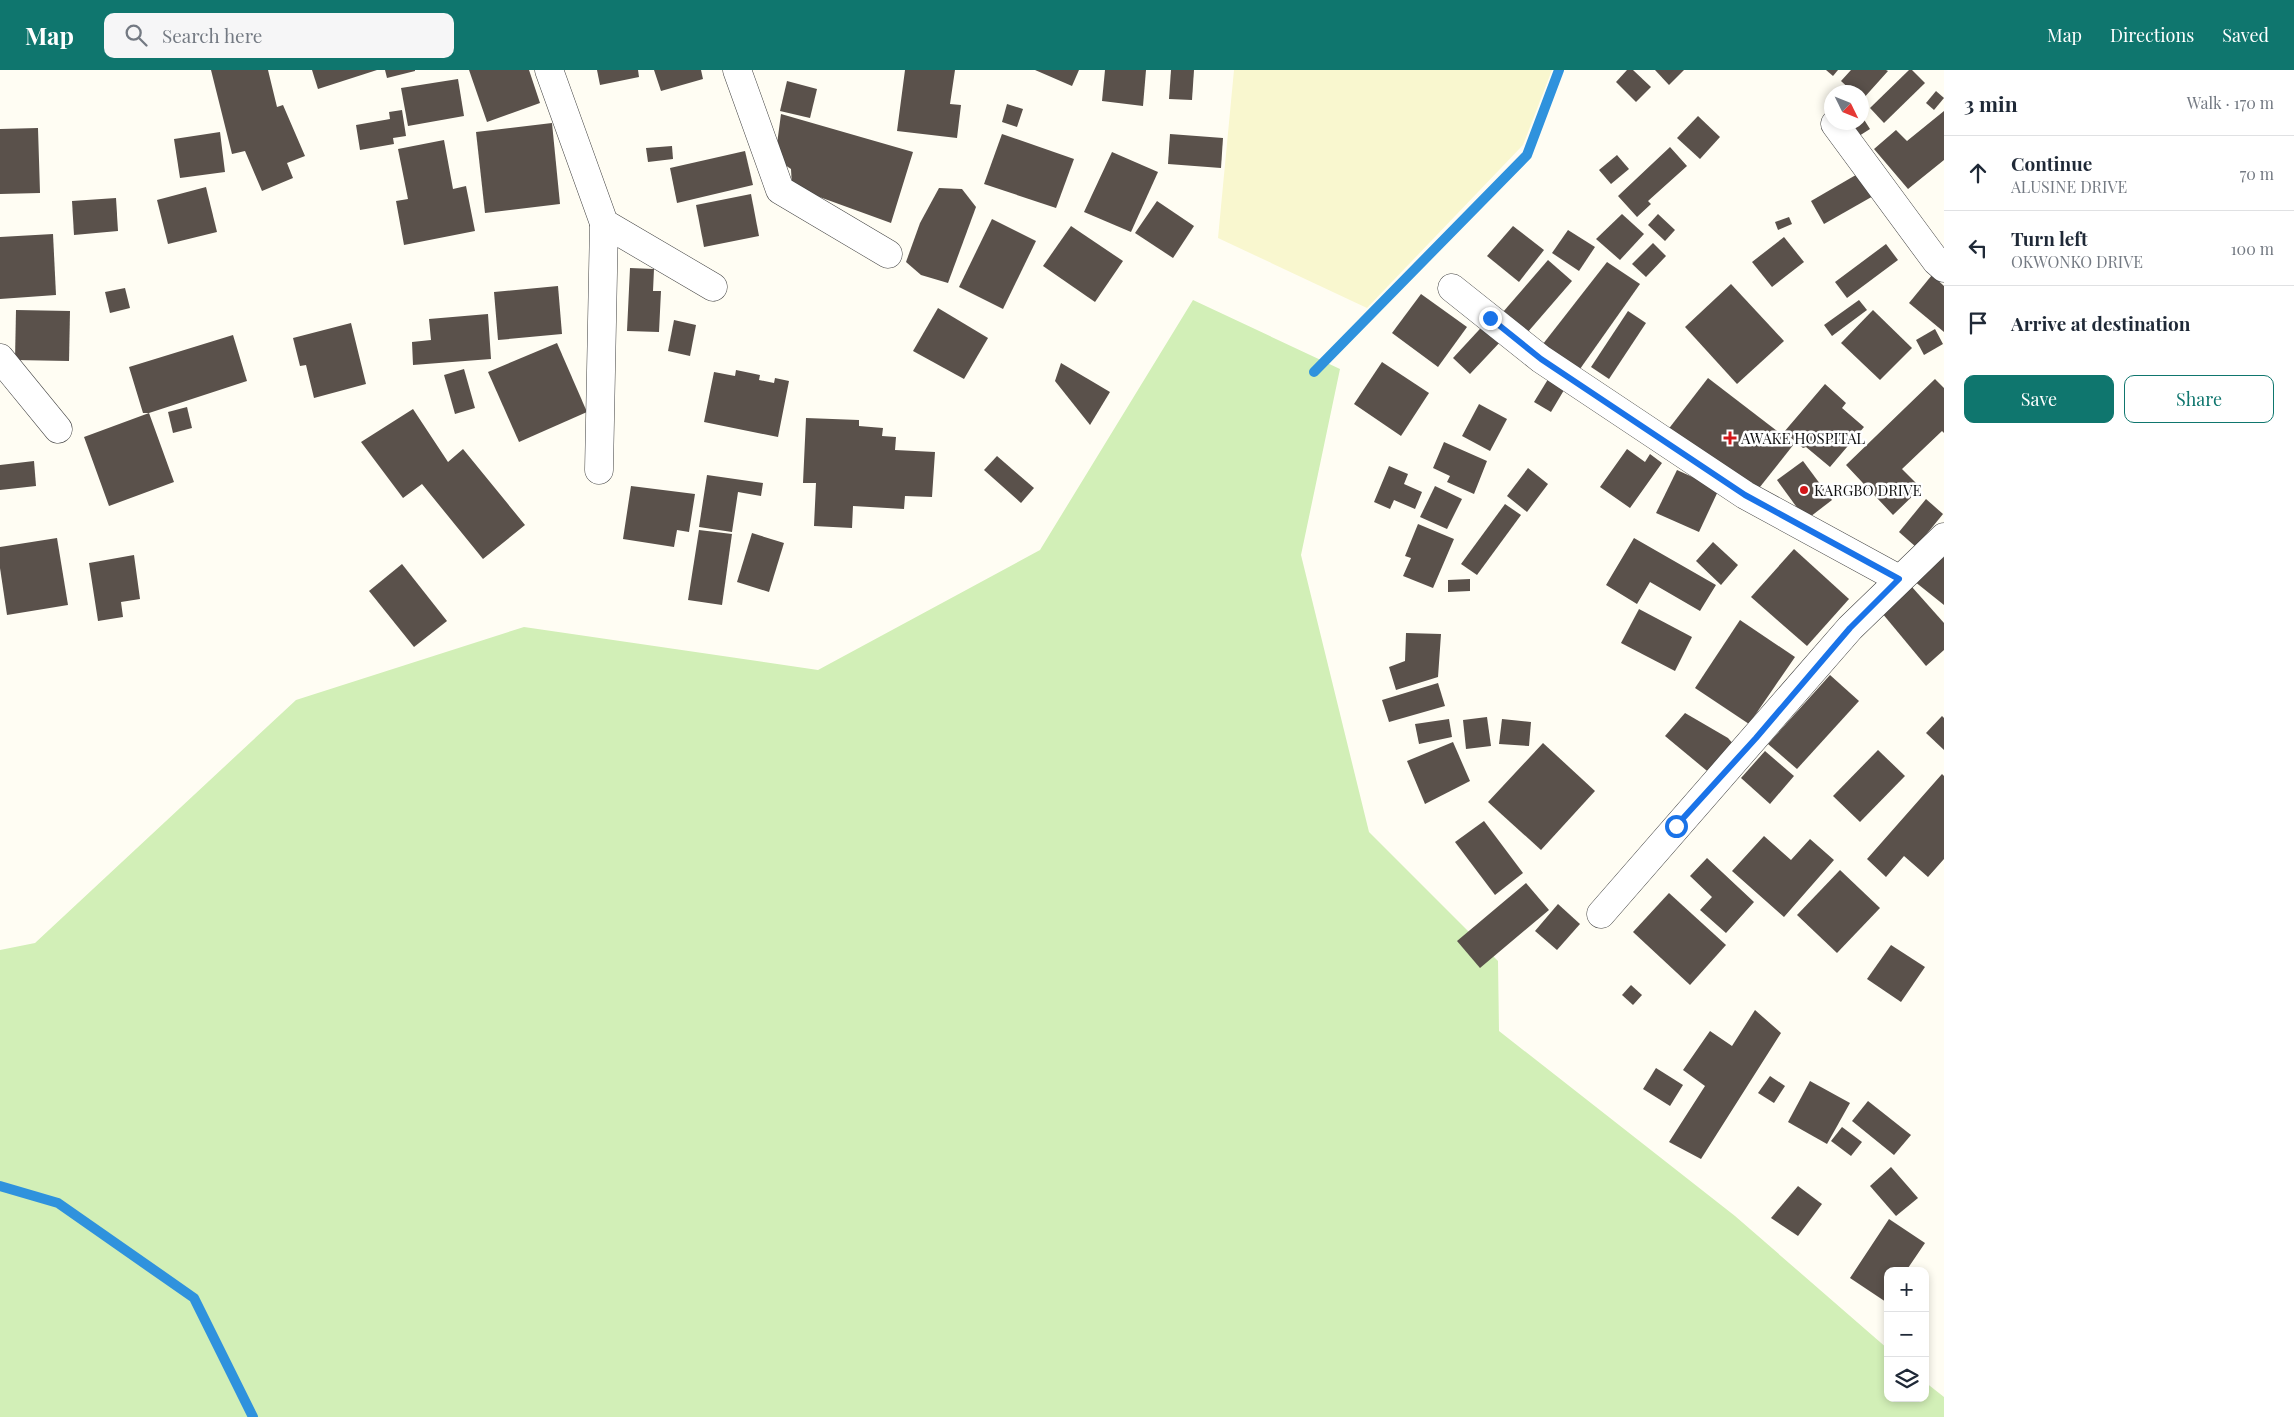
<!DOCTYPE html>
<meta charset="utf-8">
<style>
:root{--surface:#fff;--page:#f6f6f7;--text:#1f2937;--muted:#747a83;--line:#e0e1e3;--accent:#0f766e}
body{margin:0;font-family:"Playfair Display",serif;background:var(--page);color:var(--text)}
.controls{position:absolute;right:15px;bottom:15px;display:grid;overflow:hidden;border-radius:10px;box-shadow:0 2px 8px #0003}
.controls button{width:45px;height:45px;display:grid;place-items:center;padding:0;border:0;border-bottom:1px solid var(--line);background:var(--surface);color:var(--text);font:25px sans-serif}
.compass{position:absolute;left:1824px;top:15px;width:45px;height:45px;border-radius:50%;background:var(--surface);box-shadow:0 2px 8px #0003;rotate:133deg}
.stop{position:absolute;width:15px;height:15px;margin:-11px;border:4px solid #1a73e8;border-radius:50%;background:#fff}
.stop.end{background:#1a73e8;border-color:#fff;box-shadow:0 1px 5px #0008}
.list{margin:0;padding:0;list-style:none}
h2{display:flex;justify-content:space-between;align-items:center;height:65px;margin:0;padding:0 20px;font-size:21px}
h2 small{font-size:16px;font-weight:400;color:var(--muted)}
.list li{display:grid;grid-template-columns:32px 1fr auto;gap:15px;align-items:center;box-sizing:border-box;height:75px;padding:0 20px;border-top:1px solid var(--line)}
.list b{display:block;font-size:19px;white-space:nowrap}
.list p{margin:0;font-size:16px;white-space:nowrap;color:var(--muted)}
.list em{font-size:16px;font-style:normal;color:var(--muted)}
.actions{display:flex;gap:10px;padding:15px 20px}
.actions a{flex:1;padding:11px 0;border:1px solid var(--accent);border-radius:10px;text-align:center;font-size:18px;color:var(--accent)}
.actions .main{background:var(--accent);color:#fff}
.icon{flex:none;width:28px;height:28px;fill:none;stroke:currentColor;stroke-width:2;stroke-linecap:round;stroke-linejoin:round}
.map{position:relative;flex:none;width:1944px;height:1347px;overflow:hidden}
header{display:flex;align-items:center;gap:30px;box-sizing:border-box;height:70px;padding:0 25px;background:var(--accent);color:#fff}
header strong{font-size:24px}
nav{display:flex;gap:28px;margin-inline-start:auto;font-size:18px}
.search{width:350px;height:45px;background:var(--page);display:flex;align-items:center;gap:12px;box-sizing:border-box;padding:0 18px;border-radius:10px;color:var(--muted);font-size:19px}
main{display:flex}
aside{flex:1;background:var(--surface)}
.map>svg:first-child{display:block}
.farmland{fill:#f9f7cf}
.green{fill:#d2efb7}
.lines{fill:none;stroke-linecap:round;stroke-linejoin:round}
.stream{stroke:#2f92dd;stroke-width:10}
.building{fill:#5a514b}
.minor-casing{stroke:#434343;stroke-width:29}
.minor{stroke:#fff;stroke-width:28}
.route{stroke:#1a73e8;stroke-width:6}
.poi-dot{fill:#d21619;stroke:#fff;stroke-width:2}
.labels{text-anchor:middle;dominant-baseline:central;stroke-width:5;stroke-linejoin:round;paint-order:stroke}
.poi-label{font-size:15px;fill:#101010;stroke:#fff;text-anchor:start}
</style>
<header>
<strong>Map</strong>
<div class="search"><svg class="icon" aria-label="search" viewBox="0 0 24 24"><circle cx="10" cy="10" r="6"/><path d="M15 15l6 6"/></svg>Search here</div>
<nav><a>Map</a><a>Directions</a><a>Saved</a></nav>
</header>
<main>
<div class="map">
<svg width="1944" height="1347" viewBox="0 0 1944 1347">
<rect width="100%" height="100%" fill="#fffdf3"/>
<polygon class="farmland" points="1234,0 1552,0 1523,75 1367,238 1218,168"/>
<polygon class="green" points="1193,230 1340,299 1301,485 1369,762 1498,891 1499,961 1735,1146 1888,1279 1888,1328 1925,1328 1925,1312 1944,1327 1944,1347 0,1347 0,880 35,873 296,630 524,557 818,600 1040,480"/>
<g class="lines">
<g class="stream">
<polyline points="1314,302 1527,85 1559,0"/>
<polyline points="0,1116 58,1133 194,1228 253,1347"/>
</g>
</g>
<g class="building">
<polygon points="211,0 268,0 277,37 283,35 305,86 287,93 293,108 262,121 245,81 232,84"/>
<polygon points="312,0 377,0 318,19"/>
<polygon points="385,0 415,0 415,1 387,8"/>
<polygon points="469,0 529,0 540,33 487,52"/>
<polygon points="597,0 638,0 639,7 600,15"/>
<polygon points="654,0 701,0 703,9 661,21"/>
<polygon points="905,0 955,0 950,34 961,35 957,68 897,61"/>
<polygon points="1035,0 1079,0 1072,16"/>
<polygon points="1105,0 1146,0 1143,36 1102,31"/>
<polygon points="1171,0 1194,0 1192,30 1169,29"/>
<polygon points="1627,0 1633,0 1651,17 1636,32 1616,12"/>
<polygon points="1655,0 1684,0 1669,15"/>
<polygon points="1826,0 1838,0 1833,6"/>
<polygon points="1851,0 1886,0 1888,1 1862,30 1862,22 1853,22 1841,11"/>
<polygon points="1909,0 1912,0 1925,13 1884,53 1870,38"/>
<polygon points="458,9 464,46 408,56 401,18"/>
<polygon points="787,11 817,19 810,48 780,41"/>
<polygon points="1936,21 1944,28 1934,40 1926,33"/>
<polygon points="1007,34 1023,39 1017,57 1002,52"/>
<polygon points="402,40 406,66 393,68 394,74 360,80 356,55 390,49 389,42"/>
<polygon points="1944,41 1944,90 1908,119 1874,79 1896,60 1907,71"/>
<polygon points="781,44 913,82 891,153 792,117 791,99 779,91 777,74"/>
<polygon points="1698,46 1720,67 1700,89 1677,68"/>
<polygon points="1863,48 1870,59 1859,66 1852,54 1862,52"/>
<polygon points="552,53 560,134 485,143 476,62"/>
<polygon points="38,58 40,123 0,124 0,59"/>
<polygon points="220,62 225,102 180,108 174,69"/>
<polygon points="1002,64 1074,89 1056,138 984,114"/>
<polygon points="1170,64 1223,68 1221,98 1168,94"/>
<polygon points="444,70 453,119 466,116 475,161 404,175 396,131 408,129 398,79"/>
<polygon points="672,76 673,89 648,92 646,78"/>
<polygon points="1670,77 1687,96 1648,131 1651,134 1637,147 1618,126"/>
<polygon points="745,81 753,115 677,133 670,98"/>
<polygon points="1112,82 1158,102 1131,162 1084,142"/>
<polygon points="1617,85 1629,99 1611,114 1599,100"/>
<polygon points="1861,102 1875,125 1824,154 1811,131"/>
<polygon points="206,117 217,162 168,174 157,130"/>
<polygon points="939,118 962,119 976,137 948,213 921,205 906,192 920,153"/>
<polygon points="751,124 759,166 704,177 696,135"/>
<polygon points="116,128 118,161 74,165 72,131"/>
<polygon points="1157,131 1194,156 1173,188 1135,163"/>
<polygon points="1622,144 1644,164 1620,190 1596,169"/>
<polygon points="1658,144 1675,160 1665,171 1648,155"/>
<polygon points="1789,147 1792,154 1778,160 1775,152"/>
<polygon points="992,149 1036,171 1003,239 959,217"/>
<polygon points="1071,156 1123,191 1095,232 1043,196"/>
<polygon points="1513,156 1544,180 1519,212 1487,186"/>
<polygon points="1568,160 1595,177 1579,201 1552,183"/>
<polygon points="53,164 56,225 0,229 0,167"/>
<polygon points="1784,167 1804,192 1772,217 1752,192"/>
<polygon points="1653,173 1666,186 1646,207 1632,194"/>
<polygon points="1886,174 1898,190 1847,228 1835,212"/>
<polygon points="1548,190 1572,211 1527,263 1503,242"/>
<polygon points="1607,192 1640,214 1580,299 1543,274"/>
<polygon points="630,198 654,199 653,221 661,221 659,262 627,261"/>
<polygon points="1932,205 1944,216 1944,262 1909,233"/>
<polygon points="1731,214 1784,271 1737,314 1685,257"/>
<polygon points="558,216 562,264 498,270 494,222"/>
<polygon points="125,218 130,238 110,243 105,222"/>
<polygon points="1421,224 1467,257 1438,297 1392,263"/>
<polygon points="1859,230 1867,240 1832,266 1824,255"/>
<polygon points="938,238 988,268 964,309 913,281"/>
<polygon points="16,240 70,241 69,291 15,290"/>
<polygon points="1873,240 1912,278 1880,310 1841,273"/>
<polygon points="1628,241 1646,253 1609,309 1591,297"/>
<polygon points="488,244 491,289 413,295 412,272 431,270 429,249"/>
<polygon points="1490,248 1502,270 1470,304 1453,288"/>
<polygon points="674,250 696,255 690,286 668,281"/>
<polygon points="351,253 366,314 314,328 306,295 300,296 293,268"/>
<polygon points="1935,259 1943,274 1924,285 1916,270"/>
<polygon points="233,265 247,311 149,343 174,412 109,436 84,367 149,343 143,343 129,297"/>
<polygon points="557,273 587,342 519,372 488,302"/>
<polygon points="1382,292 1429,323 1401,366 1354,334"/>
<polygon points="1061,293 1110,322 1090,355 1055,311"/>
<polygon points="464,299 475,338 455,344 444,305"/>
<polygon points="736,300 760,305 759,310 774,313 775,308 789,311 778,367 704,352 714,302 735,306"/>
<polygon points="1550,306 1567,315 1551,342 1534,332"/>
<polygon points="1708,308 1794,374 1752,427 1667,361"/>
<polygon points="1935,309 1944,318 1944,363 1942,361 1902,399 1921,418 1893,445 1846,395"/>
<polygon points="1825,314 1846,333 1842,338 1864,357 1830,397 1806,377 1803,378 1784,362"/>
<polygon points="1479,334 1507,349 1490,381 1462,366"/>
<polygon points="187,337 192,358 173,363 168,342"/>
<polygon points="413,339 448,392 463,379 525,455 483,489 422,414 403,428 361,372"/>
<polygon points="806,348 859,350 859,356 883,358 882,366 896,367 895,380 935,382 932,427 905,426 904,439 853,436 852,458 814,456 816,413 803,413"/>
<polygon points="1444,372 1487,391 1474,424 1447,412 1450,406 1433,398"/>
<polygon points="1627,379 1645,392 1650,384 1662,393 1630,438 1600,417"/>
<polygon points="997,386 1034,418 1021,433 984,400"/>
<polygon points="34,391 36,416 0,420 0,395"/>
<polygon points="1803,391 1832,430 1806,450 1777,410"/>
<polygon points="1389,396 1408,404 1404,414 1422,422 1415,439 1394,430 1390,439 1374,432"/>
<polygon points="1528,398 1548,414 1527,442 1507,426"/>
<polygon points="1677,400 1719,419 1699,462 1656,443"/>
<polygon points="707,405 763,413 761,426 738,422 732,462 699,457"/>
<polygon points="631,416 695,424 689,462 677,460 674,477 623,469"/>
<polygon points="1435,416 1462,429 1447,459 1420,447"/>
<polygon points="1926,429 1943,444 1916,477 1899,462"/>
<polygon points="1505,434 1521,445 1477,505 1461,494"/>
<polygon points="1418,454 1454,469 1433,518 1403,506 1411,488 1405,486"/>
<polygon points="699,460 732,464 722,535 688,530"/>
<polygon points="752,463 784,473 769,522 737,512"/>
<polygon points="57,468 68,535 7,545 0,498 0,477"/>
<polygon points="1634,468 1716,515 1700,541 1650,512 1637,534 1606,515"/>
<polygon points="1713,472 1738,495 1721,515 1696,491"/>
<polygon points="1794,479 1849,529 1807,576 1751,527"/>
<polygon points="134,485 140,529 121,532 123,547 98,551 89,493"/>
<polygon points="1944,487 1944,535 1914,511"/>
<polygon points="402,494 447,551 414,577 369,521"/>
<polygon points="1470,509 1470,521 1448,522 1448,510"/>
<polygon points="1912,517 1944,553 1944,580 1926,596 1882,543"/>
<polygon points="1639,539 1692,567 1675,601 1621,573"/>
<polygon points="1740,550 1795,587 1749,654 1695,618"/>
<polygon points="1406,563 1441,564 1438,607 1396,620 1389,597 1405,591"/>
<polygon points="1830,605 1859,631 1797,699 1768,674"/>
<polygon points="1438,613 1445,636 1389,652 1382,630"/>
<polygon points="1685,643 1728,668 1735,676 1712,705 1665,666"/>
<polygon points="1942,646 1944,648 1944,680 1926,663"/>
<polygon points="1487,647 1491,676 1466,679 1463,650"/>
<polygon points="1449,649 1452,667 1419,674 1415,654"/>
<polygon points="1502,649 1531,652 1529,676 1499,674"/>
<polygon points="1453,672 1470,711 1425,734 1407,691"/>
<polygon points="1543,673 1595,721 1541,780 1488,732"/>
<polygon points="1878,680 1905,706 1860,752 1833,726"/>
<polygon points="1765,681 1794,706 1770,734 1741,708"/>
<polygon points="1942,704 1944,706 1944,789 1928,807 1904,786 1886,807 1867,789"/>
<polygon points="1484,751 1523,803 1495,825 1455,772"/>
<polygon points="1764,766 1791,790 1810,769 1834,790 1784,847 1732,801"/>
<polygon points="1707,788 1754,832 1726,863 1700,840 1712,827 1690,806"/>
<polygon points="1840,800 1880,838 1837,883 1797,845"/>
<polygon points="1526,813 1549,840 1480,898 1457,871"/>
<polygon points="1669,823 1726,875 1690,915 1633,862"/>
<polygon points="1558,834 1580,854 1557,880 1535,861"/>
<polygon points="1891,875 1925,897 1901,932 1867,909"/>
<polygon points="1631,915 1642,925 1633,935 1622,925"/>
<polygon points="1755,940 1781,963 1701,1089 1669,1072 1705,1016 1683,1000 1710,961 1732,976"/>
<polygon points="1656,998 1683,1015 1670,1036 1643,1019"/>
<polygon points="1770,1006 1785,1016 1774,1033 1758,1023"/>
<polygon points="1810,1011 1850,1033 1827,1074 1788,1052"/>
<polygon points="1868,1031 1911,1065 1894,1085 1852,1051"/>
<polygon points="1842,1057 1862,1072 1851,1086 1831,1071"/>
<polygon points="1891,1097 1918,1128 1896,1146 1870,1116"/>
<polygon points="1798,1116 1822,1134 1798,1166 1771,1148"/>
<polygon points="1889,1149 1925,1173 1906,1201 1888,1201 1888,1229 1886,1232 1850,1208"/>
</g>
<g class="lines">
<g class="minor-casing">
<g id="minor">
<polyline points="549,0 604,153 713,217"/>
<polyline points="737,0 780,120 888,184"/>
<polyline points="1835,54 1936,191 1944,198"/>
<polyline points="1452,218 1541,289 1745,425 1899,509"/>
<polyline points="0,288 58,359"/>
<polyline points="599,400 604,153"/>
<polyline points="1601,844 1850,558 1944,467"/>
</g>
</g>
<use href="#minor" class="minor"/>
</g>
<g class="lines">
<polyline class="route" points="1490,248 1541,289 1745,425 1899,509 1850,558 1756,668 1676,756"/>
</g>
<g class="poi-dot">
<path d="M1727.5 360.5h5v5h5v5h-5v5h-5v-5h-5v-5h5z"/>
<circle cx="1804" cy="420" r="5"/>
</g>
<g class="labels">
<g class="poi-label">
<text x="1741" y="368">AWAKE HOSPITAL</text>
<text x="1814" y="420">KARGBO DRIVE</text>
</g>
</g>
</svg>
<div class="controls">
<button>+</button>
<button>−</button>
<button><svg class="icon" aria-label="layers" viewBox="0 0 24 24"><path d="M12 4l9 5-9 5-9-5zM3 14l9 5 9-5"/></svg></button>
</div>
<svg class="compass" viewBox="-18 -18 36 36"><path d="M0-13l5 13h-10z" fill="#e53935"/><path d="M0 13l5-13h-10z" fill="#747a83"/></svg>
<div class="stop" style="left:1676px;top:756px"></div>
<div class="stop end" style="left:1490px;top:248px"></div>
</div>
<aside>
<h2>3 min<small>Walk · 170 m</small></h2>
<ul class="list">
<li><svg class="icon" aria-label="ahead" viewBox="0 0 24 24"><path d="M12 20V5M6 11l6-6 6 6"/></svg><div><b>Continue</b><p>ALUSINE DRIVE</p></div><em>70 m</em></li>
<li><svg class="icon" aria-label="left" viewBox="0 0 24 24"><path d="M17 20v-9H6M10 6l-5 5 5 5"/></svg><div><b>Turn left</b><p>OKWONKO DRIVE</p></div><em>100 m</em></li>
<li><svg class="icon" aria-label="arrive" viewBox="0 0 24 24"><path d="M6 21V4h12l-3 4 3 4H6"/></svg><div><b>Arrive at destination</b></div></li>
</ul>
<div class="actions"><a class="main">Save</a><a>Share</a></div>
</aside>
</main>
